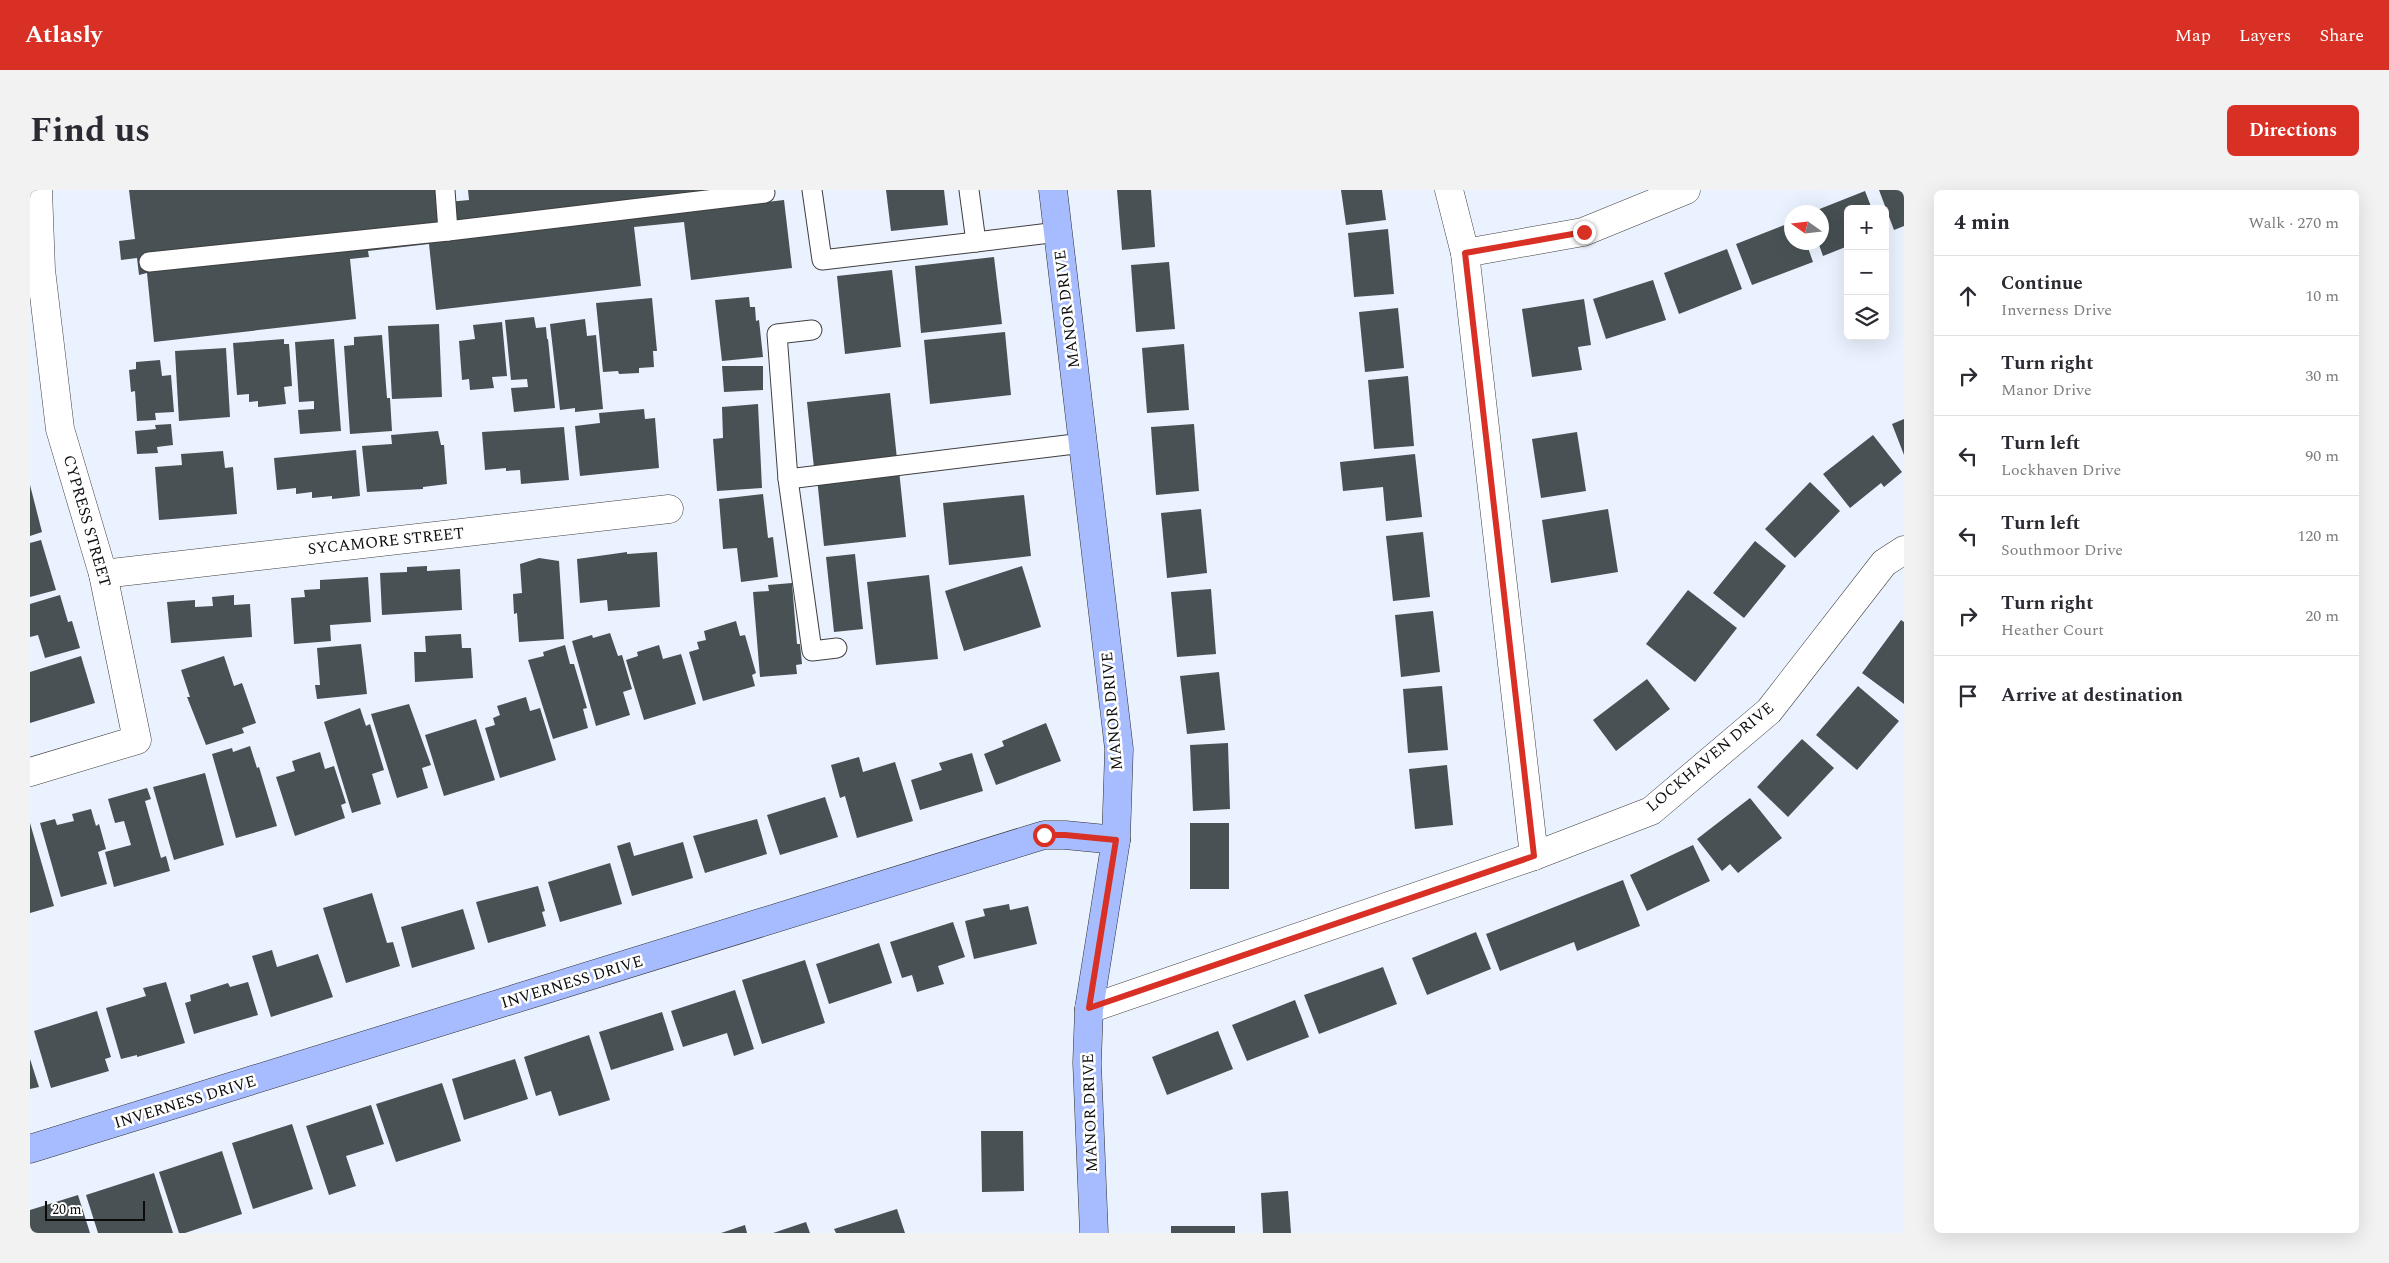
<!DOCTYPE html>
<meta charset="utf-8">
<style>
:root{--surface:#fff;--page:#f2f2f3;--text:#2b2b33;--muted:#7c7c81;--line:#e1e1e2;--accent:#d93025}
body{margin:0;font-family:Spectral,serif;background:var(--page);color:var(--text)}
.controls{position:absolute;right:15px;top:15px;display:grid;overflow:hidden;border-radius:8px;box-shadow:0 5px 20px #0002}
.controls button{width:45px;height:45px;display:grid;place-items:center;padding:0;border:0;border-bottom:1px solid var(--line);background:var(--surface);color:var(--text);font:25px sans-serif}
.compass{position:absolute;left:1754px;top:15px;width:45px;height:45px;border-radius:50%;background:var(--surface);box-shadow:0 5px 20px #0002;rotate:284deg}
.scale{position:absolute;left:15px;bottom:12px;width:100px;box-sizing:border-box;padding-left:5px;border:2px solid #0c0c0c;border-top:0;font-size:14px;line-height:18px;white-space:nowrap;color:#0c0c0c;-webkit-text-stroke:4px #fff;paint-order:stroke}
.stop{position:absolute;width:15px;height:15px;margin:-11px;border:4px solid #d93025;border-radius:50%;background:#fff}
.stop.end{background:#d93025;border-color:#fff;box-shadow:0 1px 5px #0008}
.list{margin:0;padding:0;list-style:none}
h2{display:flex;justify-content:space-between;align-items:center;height:65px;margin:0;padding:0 20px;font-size:21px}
h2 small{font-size:16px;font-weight:400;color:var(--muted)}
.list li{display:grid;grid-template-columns:32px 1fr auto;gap:15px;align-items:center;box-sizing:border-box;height:80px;padding:0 20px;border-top:1px solid var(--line)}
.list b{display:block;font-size:19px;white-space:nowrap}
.list p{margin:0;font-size:16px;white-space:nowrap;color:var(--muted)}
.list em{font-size:16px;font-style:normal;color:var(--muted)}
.icon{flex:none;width:28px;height:28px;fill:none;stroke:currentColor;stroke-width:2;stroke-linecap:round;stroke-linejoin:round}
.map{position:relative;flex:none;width:1874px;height:1043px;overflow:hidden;border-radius:8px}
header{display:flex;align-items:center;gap:30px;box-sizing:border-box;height:70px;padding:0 25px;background:var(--accent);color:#fff}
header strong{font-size:24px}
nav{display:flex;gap:28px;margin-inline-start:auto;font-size:18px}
.intro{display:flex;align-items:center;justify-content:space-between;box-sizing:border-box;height:120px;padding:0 30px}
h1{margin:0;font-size:35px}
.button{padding:12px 22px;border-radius:8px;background:var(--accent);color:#fff;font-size:18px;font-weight:700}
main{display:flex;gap:30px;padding:0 30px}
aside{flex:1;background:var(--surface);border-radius:8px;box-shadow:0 5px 20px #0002}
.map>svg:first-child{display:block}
.building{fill:#485154}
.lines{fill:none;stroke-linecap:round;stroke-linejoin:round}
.lane-casing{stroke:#3f3f3f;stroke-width:21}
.street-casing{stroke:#3f3f3f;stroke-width:29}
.secondary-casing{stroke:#2e2e2e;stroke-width:29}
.lane{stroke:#fff;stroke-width:19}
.street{stroke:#fff;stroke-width:28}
.secondary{stroke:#a7bcfe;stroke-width:28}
.route{stroke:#d93025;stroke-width:6}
.labels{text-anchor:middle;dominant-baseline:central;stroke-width:5;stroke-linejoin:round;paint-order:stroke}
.street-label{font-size:16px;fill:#0c0c0c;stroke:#fff}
</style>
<header>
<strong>Atlasly</strong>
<nav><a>Map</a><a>Layers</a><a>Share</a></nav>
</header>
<div class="intro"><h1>Find us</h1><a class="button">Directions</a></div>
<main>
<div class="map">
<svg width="1874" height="1043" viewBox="0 0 1874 1043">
<rect width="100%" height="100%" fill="#ebf2ff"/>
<g class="building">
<polygon points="99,0 405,0 407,13 439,10 438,0 726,0 728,13 754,10 762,78 661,90 654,32 604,37 611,96 406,120 399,54 338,61 339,67 320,69 326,129 124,152 117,83 109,85 107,68 91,70 89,51 105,49"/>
<polygon points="856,0 914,0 918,35 861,41"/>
<polygon points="1087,0 1121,0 1125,57 1092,60"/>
<polygon points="1311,0 1352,0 1356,30 1316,35"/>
<polygon points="1849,0 1874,0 1874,36 1864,40"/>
<polygon points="1835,1 1842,19 1818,19 1818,56 1793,66 1788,52 1792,52 1792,22 1782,22"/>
<polygon points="1762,32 1762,52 1776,52 1783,72 1722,95 1706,54"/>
<polygon points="1358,39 1364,104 1324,107 1318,43"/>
<polygon points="1697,59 1712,99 1649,124 1634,83"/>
<polygon points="964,67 972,134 891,143 885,76"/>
<polygon points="1139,72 1145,139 1106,142 1101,75"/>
<polygon points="862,80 871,157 815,164 807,86"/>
<polygon points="1623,90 1636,130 1576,149 1563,109"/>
<polygon points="719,107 720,117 725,117 726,131 729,130 733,167 692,171 685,110"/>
<polygon points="622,108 627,161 623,161 624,177 609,178 609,183 589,184 588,181 573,182 566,113"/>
<polygon points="1554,109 1561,155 1548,157 1552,180 1502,187 1492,119"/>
<polygon points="1368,118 1374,178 1335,182 1329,122"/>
<polygon points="504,127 506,138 516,137 517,149 518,149 525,218 484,222 481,198 498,197 497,189 481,190 475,130"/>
<polygon points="555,129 557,146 566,145 573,219 545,222 545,218 530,220 520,134"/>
<polygon points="472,132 477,186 462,187 464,198 440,200 439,189 432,190 429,151 445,149 443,135"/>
<polygon points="409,134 412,207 362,209 358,136"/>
<polygon points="975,142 981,205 900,214 894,150"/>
<polygon points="352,145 357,208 360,208 362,241 320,244 314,156 324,155 324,147"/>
<polygon points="254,149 254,154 259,154 262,196 254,197 256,214 228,217 228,211 219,212 219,204 207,205 203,153"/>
<polygon points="304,149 311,241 270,244 268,220 284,219 284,211 269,212 265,152"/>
<polygon points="1154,154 1159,220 1117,223 1112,158"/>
<polygon points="196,158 200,227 149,231 145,161"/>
<polygon points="130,170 132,186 141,185 144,222 125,223 126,230 107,231 105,201 101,202 99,180 106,179 106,172"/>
<polygon points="692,176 733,176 733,200 694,202"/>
<polygon points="1378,186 1384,256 1344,259 1338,190"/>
<polygon points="860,203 867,269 784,278 777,212"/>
<polygon points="728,214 732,298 687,301 683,249 693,248 692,217"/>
<polygon points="614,219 615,229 625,228 629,278 550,286 545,236 570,233 569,223"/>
<polygon points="1874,229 1874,265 1862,234"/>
<polygon points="141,234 143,255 127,257 128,263 107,264 105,241 126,239 125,235"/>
<polygon points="1164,234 1169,301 1126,305 1121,237"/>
<polygon points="534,237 539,290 491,294 490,280 476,281 476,278 455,280 452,242"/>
<polygon points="408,241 411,255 414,255 417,294 393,297 393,299 337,302 332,256 362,254 361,245"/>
<polygon points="1547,242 1556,301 1511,308 1502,249"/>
<polygon points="1843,245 1872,282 1854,297 1851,293 1820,318 1793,284"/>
<polygon points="326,260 330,306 302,309 302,306 282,308 282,302 266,304 266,298 247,300 244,268"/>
<polygon points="193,261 195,278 203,277 207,324 129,330 125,277 152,275 151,264"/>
<polygon points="1385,264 1392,327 1356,331 1353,297 1313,301 1310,272"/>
<polygon points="869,280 876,347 794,356 787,288"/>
<polygon points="1780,292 1810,321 1765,368 1735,339"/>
<polygon points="0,295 12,342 0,346"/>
<polygon points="733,304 738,348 743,347 748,387 711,392 707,358 693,359 689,309"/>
<polygon points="994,305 1001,366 919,375 913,313"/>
<polygon points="1171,319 1177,383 1137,388 1131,323"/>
<polygon points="1578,319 1588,382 1521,393 1512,330"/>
<polygon points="1393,342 1400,407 1363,411 1356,346"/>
<polygon points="11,350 26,400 0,407 0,353"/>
<polygon points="1725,351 1756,376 1714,428 1683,403"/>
<polygon points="597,362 597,364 627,362 630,417 578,421 577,410 550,413 547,369"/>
<polygon points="825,364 833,439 804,442 796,367"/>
<polygon points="509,368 529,371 534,449 489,452 487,423 484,424 483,404 492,403 490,374"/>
<polygon points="397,376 397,381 430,379 432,420 352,425 350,383 377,382 377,377"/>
<polygon points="992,376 1011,437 934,461 915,401"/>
<polygon points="899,385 908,469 846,475 837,392"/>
<polygon points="338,387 341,432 300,435 301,451 264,454 261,408 275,407 274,400 290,399 290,390"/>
<polygon points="762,393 767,454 770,454 772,474 766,475 767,484 730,487 723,402 739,401 738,395"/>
<polygon points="1181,399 1186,464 1147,467 1141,402"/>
<polygon points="1658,400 1707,438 1665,492 1616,454"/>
<polygon points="30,405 38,432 42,431 50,458 15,468 8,445 0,447 0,414"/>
<polygon points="204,405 204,415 220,414 222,447 141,453 137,412 165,410 165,417 183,416 182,407"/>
<polygon points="1403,421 1410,482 1371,487 1365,425"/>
<polygon points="1871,430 1874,432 1874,514 1832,483"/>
<polygon points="706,431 710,446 715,445 726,483 722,485 725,496 673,511 659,462 669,459 667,452 676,450 674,441"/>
<polygon points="580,443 588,466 592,465 602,499 593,502 600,525 566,536 542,451 562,445 563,448"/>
<polygon points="431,444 432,458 441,458 443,488 385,492 384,462 396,462 395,446"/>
<polygon points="331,454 337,504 287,509 285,495 290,495 287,458"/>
<polygon points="535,455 540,474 544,474 557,518 553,519 558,538 523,549 498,470 514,466 513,462"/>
<polygon points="629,455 633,469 651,464 666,514 614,530 596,470 608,466 607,462"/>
<polygon points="51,466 65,513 0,533 0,482"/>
<polygon points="194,466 204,496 212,493 226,533 212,538 214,543 176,555 157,507 160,507 151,480"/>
<polygon points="1189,482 1195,540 1157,544 1150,486"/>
<polygon points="1617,489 1640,519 1586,561 1563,530"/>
<polygon points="1412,496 1418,560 1378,563 1373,499"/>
<polygon points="1828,496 1869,531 1827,580 1786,545"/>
<polygon points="496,507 500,521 510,518 526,570 470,588 455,538 465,535 463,528 470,525 467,516"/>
<polygon points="379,514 401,575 392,578 398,598 367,608 341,524"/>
<polygon points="330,518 336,536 340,534 354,580 342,584 351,614 322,623 294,532"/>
<polygon points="446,529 465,590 414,606 395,545"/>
<polygon points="1016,533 1031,571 966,595 954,564 974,556 972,551"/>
<polygon points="1772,549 1804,578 1758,627 1727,597"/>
<polygon points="1198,553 1200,619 1163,621 1160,555"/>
<polygon points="220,556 227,578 229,577 247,636 206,648 182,564 202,558 203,562"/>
<polygon points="290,562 295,579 304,576 316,613 311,615 315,628 265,646 246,587 265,581 262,571"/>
<polygon points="942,563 953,601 890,620 881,590 912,580 909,573"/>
<polygon points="829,567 833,582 865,572 883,631 827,648 815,606 810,608 801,575"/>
<polygon points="1417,575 1423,635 1385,639 1379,579"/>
<polygon points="175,583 194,655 144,670 123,597"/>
<polygon points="117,598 121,609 115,611 131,668 136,666 140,681 84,697 75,662 101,655 94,631 85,633 78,609"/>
<polygon points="795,607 808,647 750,665 737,625"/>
<polygon points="1720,608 1752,648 1708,683 1700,674 1692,681 1667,649"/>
<polygon points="61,619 66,636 69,634 76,659 68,662 77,694 31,707 10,633 25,629 27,635 44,631 42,624"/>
<polygon points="727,629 737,664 675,683 663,646"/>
<polygon points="0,633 24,716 0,723"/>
<rect x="1160" y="633" width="39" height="66"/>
<polygon points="600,652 604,666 653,652 663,688 602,706 587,656"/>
<polygon points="1663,655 1680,691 1617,721 1600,685"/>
<polygon points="580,673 592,714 530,732 518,692"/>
<polygon points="1593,690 1610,736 1547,761 1544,752 1470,781 1456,744"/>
<polygon points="508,696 515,721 512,722 516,736 458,753 446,712"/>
<polygon points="342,703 357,753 363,752 370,776 316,793 293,718"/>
<polygon points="979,714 980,720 998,716 1007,754 944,769 935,731 955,726 953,719"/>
<polygon points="433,719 445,759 382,778 371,737"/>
<polygon points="923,732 935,767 908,776 914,794 887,802 882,785 872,788 860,752"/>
<polygon points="1446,742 1461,779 1397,805 1382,768"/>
<polygon points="849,753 862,793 799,814 786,774"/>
<polygon points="242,760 247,777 288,764 303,807 241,827 222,766"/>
<polygon points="775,770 795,833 732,854 712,790"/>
<polygon points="1353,777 1367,814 1289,844 1274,805"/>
<polygon points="136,792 155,853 107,867 107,865 91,869 76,818 116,806 113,798"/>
<polygon points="218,792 228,825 164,844 155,813 161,811 160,805 198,793 200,797"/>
<polygon points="705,800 724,859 704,866 697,843 653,857 641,821"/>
<polygon points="1265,810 1279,847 1217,871 1202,835"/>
<polygon points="67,821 81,867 75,869 79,881 21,898 4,841"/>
<polygon points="632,822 644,860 581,880 569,842"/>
<polygon points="1188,841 1203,879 1137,905 1122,867"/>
<polygon points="559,845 580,910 529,926 521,901 506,906 494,867"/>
<polygon points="0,869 9,897 0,899"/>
<polygon points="485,869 498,909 434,930 422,889"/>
<polygon points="412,893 431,951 366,972 346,914"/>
<polygon points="341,915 354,954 316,966 326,996 299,1005 276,936"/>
<polygon points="262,934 283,999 223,1019 202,953"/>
<polygon points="951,941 993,941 994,1001 952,1002"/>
<polygon points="192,961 212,1024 155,1043 149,1043 129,982"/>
<polygon points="124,983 143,1043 68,1043 56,1005"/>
<polygon points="1258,1001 1261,1043 1233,1043 1231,1003"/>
<polygon points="48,1005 60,1043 0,1043 0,1020"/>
<polygon points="867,1019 875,1043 806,1043 804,1039"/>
<polygon points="776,1032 780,1043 743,1043"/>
<polygon points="715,1035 717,1043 691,1043"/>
<rect x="1141" y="1036" width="64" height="7"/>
</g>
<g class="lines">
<g class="lane-casing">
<g id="lane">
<polyline points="782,0 792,70 946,52"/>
<polyline points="939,0 946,52 1028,42"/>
<polyline points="418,41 735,3"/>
<polyline points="119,72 418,41 415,0"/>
<polyline points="782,140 747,144 758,289 1053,253"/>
<polyline points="758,289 782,461 807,458"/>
</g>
</g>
<g class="street-casing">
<g id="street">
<polyline points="1419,0 1435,63 1504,666"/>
<polyline points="1435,63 1553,42 1656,0"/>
<polyline points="73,384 639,319"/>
<polyline points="0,582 107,550 73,384 30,239 11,80 8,0"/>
<polyline points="1059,819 1504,666 1621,621 1739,521 1854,373 1874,360"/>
</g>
</g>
<g class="secondary-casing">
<g id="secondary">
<polyline points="1023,0 1089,559 1086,650 1059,819 1057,873 1064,1043"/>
<polyline points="0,959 1014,645 1035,645 1086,650"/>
</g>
</g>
<use href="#lane" class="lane"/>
<use href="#street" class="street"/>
<use href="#secondary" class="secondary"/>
</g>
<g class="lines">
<polyline class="route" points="1014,645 1035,645 1086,650 1059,818 1504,666 1435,63 1554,42"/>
</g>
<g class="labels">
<g class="street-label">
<text transform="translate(1037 119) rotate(-97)">MANOR DRIVE</text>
<text transform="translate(57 331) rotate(74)">CYPRESS STREET</text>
<text transform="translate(356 351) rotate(-6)">SYCAMORE STREET</text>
<text transform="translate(1082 521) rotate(-95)">MANOR DRIVE</text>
<text transform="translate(1680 567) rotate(-40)">LOCKHAVEN DRIVE</text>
<text transform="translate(542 792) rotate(-17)">INVERNESS DRIVE</text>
<text transform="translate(155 912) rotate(-17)">INVERNESS DRIVE</text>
<text transform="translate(1060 923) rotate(-92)">MANOR DRIVE</text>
</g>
</g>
</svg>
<div class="controls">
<button>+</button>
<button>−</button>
<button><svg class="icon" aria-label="layers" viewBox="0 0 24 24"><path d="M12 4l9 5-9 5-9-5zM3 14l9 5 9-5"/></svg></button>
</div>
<svg class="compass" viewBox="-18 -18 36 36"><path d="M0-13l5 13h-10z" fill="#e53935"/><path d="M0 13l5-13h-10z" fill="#7c7c81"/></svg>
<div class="scale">20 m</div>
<div class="stop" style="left:1014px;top:645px"></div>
<div class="stop end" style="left:1554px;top:42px"></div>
</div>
<aside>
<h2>4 min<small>Walk · 270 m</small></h2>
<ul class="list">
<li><svg class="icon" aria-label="ahead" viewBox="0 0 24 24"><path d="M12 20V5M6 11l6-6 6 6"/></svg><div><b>Continue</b><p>Inverness Drive</p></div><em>10 m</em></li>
<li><svg class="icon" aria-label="right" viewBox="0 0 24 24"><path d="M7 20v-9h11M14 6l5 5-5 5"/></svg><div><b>Turn right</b><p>Manor Drive</p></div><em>30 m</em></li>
<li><svg class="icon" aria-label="left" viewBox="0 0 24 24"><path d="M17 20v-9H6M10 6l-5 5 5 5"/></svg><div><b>Turn left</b><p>Lockhaven Drive</p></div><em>90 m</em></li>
<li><svg class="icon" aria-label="left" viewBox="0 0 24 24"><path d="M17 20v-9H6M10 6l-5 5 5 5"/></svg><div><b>Turn left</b><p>Southmoor Drive</p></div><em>120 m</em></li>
<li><svg class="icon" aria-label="right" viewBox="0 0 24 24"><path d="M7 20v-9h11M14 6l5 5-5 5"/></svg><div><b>Turn right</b><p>Heather Court</p></div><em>20 m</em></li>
<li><svg class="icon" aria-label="arrive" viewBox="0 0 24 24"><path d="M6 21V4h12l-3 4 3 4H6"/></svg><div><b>Arrive at destination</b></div></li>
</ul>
</aside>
</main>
